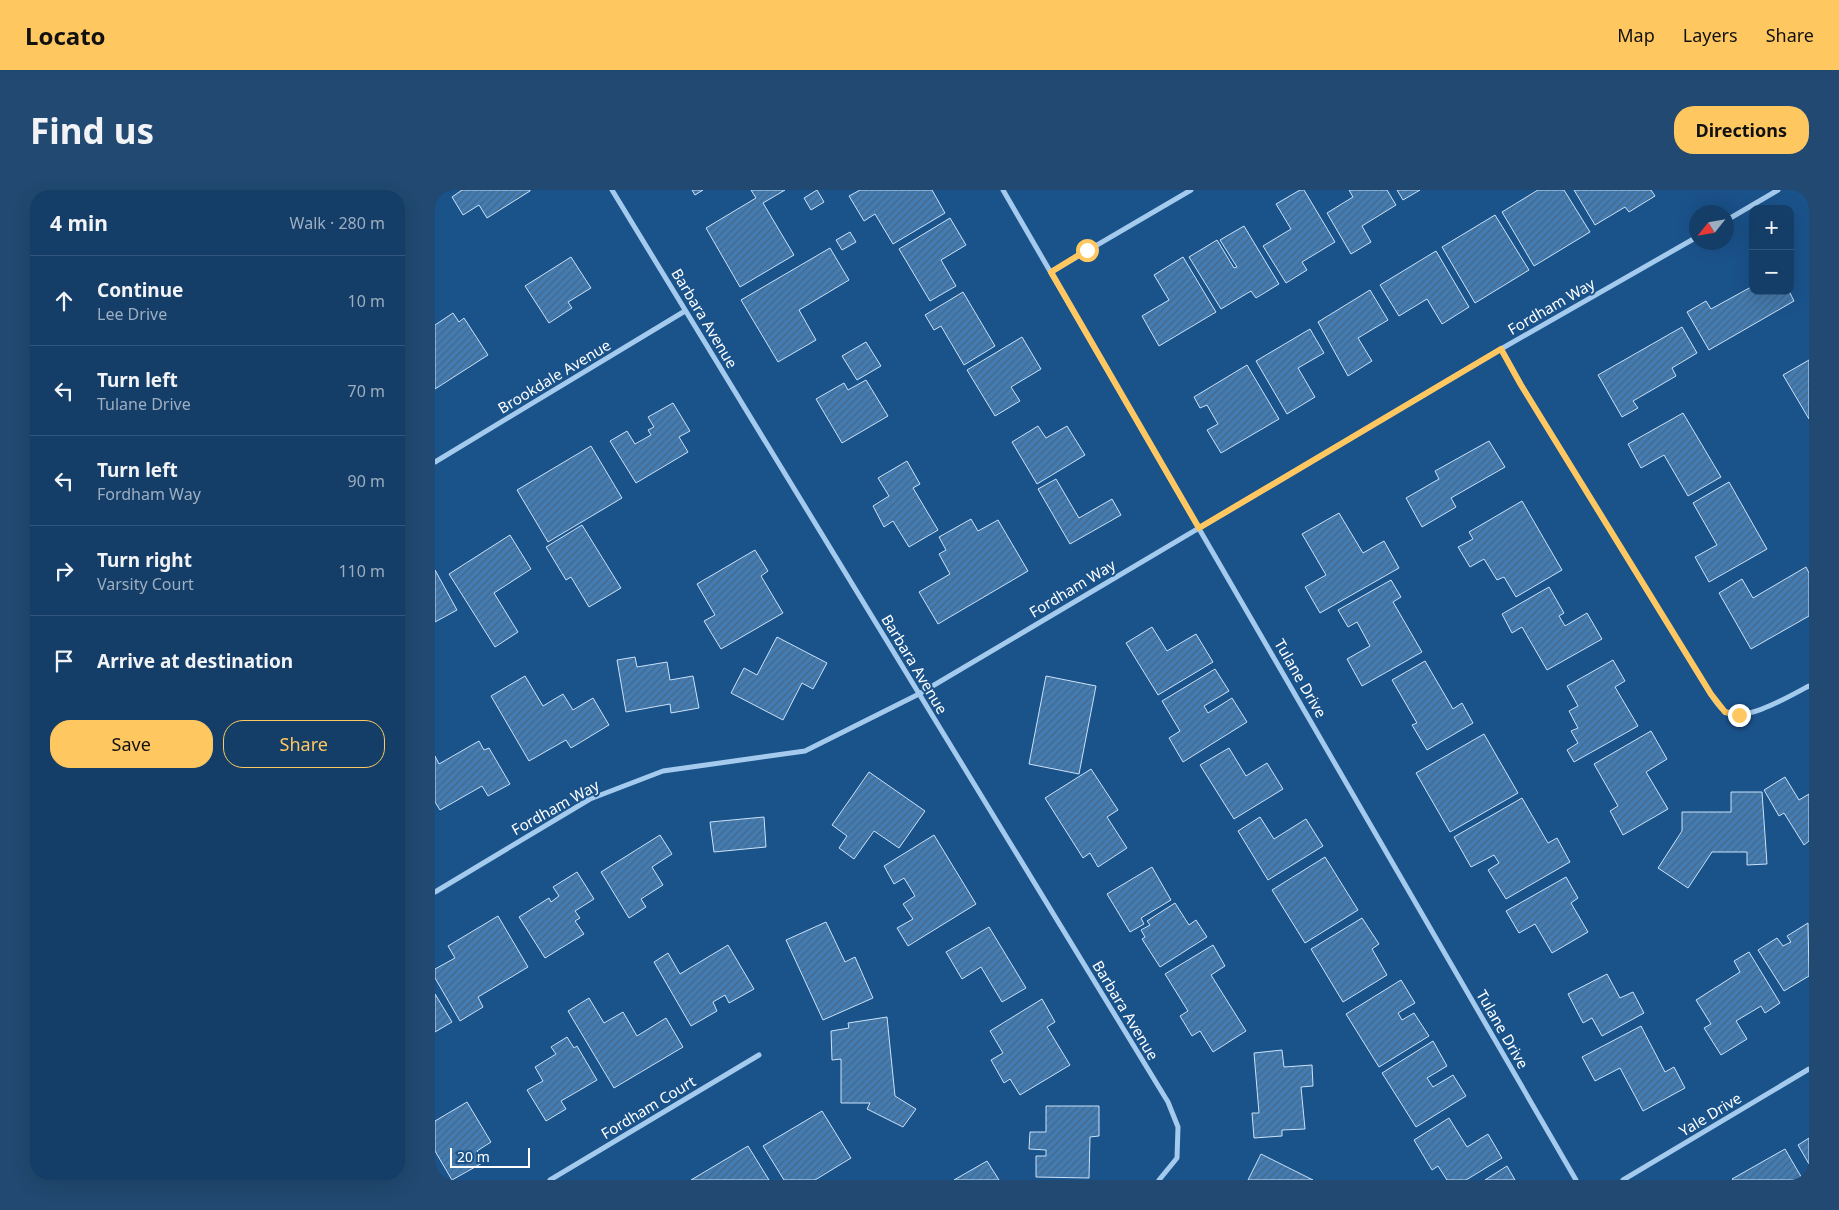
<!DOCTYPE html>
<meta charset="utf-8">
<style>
:root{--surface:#143e68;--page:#214971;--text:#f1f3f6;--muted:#9daec0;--line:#33577c;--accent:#ffc760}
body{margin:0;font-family:"Noto Sans",sans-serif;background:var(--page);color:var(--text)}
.controls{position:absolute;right:15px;top:15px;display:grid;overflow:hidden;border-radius:10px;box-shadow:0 5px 20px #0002}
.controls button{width:45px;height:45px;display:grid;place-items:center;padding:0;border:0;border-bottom:1px solid var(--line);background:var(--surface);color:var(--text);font:25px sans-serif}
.compass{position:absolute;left:1254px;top:15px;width:45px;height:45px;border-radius:50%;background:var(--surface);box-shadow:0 5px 20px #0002;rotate:239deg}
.scale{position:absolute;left:15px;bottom:12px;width:80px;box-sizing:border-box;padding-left:5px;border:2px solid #fff;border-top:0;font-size:14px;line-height:18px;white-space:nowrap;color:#fff;-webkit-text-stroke:4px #1a528a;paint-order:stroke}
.stop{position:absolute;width:15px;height:15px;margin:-11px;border:4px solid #ffc760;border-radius:50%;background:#fff}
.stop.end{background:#ffc760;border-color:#fff;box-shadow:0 1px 5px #0008}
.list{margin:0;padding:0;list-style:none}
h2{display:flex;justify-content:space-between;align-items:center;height:65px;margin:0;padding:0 20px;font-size:21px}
h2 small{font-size:16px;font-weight:400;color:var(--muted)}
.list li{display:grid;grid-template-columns:32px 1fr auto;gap:15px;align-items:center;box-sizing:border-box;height:90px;padding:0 20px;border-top:1px solid var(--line)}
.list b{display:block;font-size:19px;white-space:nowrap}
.list p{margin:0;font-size:16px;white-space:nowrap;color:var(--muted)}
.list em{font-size:16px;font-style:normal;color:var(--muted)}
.actions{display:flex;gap:10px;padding:15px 20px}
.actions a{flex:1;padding:11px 0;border:1px solid var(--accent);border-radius:20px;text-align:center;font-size:18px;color:var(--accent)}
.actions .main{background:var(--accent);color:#111}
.icon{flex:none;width:28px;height:28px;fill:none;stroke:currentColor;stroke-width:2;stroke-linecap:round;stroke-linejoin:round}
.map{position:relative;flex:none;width:1374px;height:990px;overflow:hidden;border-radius:20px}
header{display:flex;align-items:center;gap:30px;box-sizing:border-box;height:70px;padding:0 25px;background:var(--accent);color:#111}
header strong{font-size:24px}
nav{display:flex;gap:28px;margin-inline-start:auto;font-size:18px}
.intro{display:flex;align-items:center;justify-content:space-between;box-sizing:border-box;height:120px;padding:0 30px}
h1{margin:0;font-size:35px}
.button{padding:12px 22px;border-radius:20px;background:var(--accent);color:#111;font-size:18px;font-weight:700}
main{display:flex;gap:30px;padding:0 30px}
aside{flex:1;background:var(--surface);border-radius:20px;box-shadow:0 5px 20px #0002}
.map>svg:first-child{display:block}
.building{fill:url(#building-hatch);stroke:#cae2f9}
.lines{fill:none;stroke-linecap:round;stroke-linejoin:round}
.minor{stroke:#a4caed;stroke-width:5}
.route{stroke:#ffc760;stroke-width:6}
.labels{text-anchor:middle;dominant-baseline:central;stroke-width:4;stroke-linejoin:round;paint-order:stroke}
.street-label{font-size:15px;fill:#fff;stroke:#1a528a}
</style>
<header>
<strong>Locato</strong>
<nav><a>Map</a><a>Layers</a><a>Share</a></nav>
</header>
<div class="intro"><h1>Find us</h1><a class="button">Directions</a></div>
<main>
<aside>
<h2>4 min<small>Walk · 280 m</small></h2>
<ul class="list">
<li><svg class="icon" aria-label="ahead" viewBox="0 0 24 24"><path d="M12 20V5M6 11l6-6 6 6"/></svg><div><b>Continue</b><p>Lee Drive</p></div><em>10 m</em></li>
<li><svg class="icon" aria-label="left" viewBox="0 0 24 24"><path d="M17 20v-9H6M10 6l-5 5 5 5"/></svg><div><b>Turn left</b><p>Tulane Drive</p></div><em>70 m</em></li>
<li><svg class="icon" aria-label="left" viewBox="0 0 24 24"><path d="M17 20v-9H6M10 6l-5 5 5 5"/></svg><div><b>Turn left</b><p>Fordham Way</p></div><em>90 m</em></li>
<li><svg class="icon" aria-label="right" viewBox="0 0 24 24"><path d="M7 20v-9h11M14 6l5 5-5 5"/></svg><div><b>Turn right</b><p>Varsity Court</p></div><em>110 m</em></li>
<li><svg class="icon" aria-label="arrive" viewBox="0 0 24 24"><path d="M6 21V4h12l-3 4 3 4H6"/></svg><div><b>Arrive at destination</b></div></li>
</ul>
<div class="actions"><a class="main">Save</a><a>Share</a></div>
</aside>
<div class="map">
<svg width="1374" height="990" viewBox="0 0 1374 990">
<defs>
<pattern id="building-hatch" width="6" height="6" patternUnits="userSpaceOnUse" patternTransform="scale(1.25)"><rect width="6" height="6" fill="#437cb2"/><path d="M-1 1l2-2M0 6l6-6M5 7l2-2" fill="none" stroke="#476684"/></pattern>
</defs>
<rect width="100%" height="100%" fill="#1a528a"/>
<g class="building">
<polygon points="27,0 95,0 95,1 52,28 44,15 28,25 17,7"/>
<polygon points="257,0 268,0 260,5"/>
<polygon points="316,0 350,0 328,13 359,65 305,97 271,38 321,8"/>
<polygon points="382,0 389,12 376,20 369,8"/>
<polygon points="425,0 497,0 510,23 458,54 440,24 429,31 414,6"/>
<polygon points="865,0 869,0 900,52 867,72 872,80 851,93 828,56 856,39 841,14"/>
<polygon points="914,0 952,0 961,15 927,36 936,52 916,64 892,23 918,7"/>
<polygon points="962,0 985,0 968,10"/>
<polygon points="1103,0 1129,0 1155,42 1099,76 1067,22"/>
<polygon points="1139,0 1216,0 1220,6 1194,22 1190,17 1160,35"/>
<polygon points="1060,25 1094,80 1040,113 1007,57"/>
<polygon points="515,28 531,55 506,70 521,96 495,111 464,59"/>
<polygon points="809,36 844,94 821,108 816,101 786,119 754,67 782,50 799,78 802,77 785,50"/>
<polygon points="415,42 421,52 407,60 401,50"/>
<polygon points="395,58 414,90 364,120 381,150 343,172 306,110"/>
<polygon points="1001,61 1034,117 1007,134 992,109 964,126 945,95"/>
<polygon points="136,67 156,98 133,112 137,118 114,133 90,96"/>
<polygon points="748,67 781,122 724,156 707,126 734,110 719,85"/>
<polygon points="1318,96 1318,101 1354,101 1359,111 1274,160 1252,122 1271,111 1276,119"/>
<polygon points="935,100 953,130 923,148 937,171 913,186 883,132"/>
<polygon points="528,102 560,156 529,175 506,136 499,140 490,125"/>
<polygon points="18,123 24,132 29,128 53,165 0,199 0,135"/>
<polygon points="1247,137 1262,163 1237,178 1241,186 1198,211 1203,218 1187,227 1163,185"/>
<polygon points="875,139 889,163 863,178 880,207 852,224 821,171"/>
<polygon points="587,147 606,179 576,197 585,211 560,226 532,180"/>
<polygon points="431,152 446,176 422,190 407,166"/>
<polygon points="1374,170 1374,229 1348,185"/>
<polygon points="812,175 844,229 786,263 772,240 783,234 772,215 765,218 759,207"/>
<polygon points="431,190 453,226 407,253 381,209 409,193 413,200"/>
<polygon points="238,213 255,241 244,247 253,262 201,293 175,251 192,241 200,254 216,245 213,240 219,237 213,227"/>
<polygon points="1248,223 1286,287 1253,306 1229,265 1206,278 1193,254"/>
<polygon points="603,236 611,248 632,236 650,265 602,294 577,252"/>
<polygon points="1054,251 1070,277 1016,308 1021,317 987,337 971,308 1004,289 1000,281"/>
<polygon points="156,256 187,308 113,352 82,300"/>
<polygon points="472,271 485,294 478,298 503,340 474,357 458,331 449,337 438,316 454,306 443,288"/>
<polygon points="621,289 644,328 677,309 686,325 635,354 603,299"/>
<polygon points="1294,292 1332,359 1274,392 1260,367 1282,355 1258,313"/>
<polygon points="1087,311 1127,380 1081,407 1069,387 1062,390 1049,369 1035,377 1023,357 1038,349 1034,342"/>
<polygon points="904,323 928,363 949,351 964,378 885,423 870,397 891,385 867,344"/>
<polygon points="536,329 543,341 563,330 593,381 503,434 484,402 515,384 504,364 511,360 504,347"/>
<polygon points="147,335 186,398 154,417 136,387 131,390 111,357"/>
<polygon points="75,345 96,379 59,403 83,442 60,457 14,384"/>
<polygon points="320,360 333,381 326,386 348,423 286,459 269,431 280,425 262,394"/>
<polygon points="1371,377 1374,383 1374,426 1316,459 1284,403 1307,389 1318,408"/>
<polygon points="0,380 22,420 0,432"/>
<polygon points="956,390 966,407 958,412 987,462 927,496 912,469 935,456 922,432 913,437 903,420"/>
<polygon points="1114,397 1129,423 1124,426 1130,436 1152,423 1167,449 1112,480 1087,437 1077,443 1067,424"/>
<polygon points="717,437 732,461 761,444 778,472 723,505 691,453"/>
<polygon points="342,447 392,473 378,499 367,493 348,530 296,503 309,478 322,485"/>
<polygon points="200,467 202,477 232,472 235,490 258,486 264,518 236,523 235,514 191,522 182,470"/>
<polygon points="1178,470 1190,491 1180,497 1203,536 1139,572 1132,560 1143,553 1136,541 1143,538 1134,521 1143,516 1132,496"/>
<polygon points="990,471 1018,519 1027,513 1038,533 992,560 977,535 982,533 957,490"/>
<polygon points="780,479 794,501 769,516 773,523 797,508 812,532 748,572 734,548 745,541 727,511"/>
<polygon points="90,486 108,516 128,504 138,520 158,508 174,535 136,558 131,550 94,571 56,506"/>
<polygon points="611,486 661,496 644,584 594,574"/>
<polygon points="1216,541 1232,569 1211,582 1233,619 1188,645 1175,621 1183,616 1159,574"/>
<polygon points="1049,544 1083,603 1015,642 981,583"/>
<polygon points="44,551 49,560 54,558 75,594 53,606 47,596 5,620 0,612 0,566 4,574"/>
<polygon points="794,558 811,586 832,573 848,599 799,629 765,575"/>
<polygon points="656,579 683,620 672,627 692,658 663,677 655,663 648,668 610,608"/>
<polygon points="434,582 490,621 464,658 439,641 419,669 404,658 412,646 397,635"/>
<polygon points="1350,587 1364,610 1374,604 1374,651 1369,655 1349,623 1344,626 1329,600"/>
<polygon points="1296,602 1327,602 1332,674 1312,675 1312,662 1277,662 1253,698 1223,678 1247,641 1247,622 1296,622"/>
<polygon points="1087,608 1113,653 1122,648 1135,672 1071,709 1053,680 1064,673 1059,665 1036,677 1019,647"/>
<polygon points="329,627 331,657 279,662 275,632"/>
<polygon points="825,627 839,649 871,629 888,656 833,690 803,641"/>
<polygon points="225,645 237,664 217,677 228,695 206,709 211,717 194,728 166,682"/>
<polygon points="499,645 541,714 473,756 462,738 478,729 468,714 480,706 469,688 459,694 449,676"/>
<polygon points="890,667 923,720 870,753 837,700"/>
<polygon points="717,677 736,710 706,728 709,734 695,742 672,704"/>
<polygon points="142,682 159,709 140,721 145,728 140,731 149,744 110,768 84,727 114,708 116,712 124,706 118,697"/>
<polygon points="1131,687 1143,708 1136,713 1153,742 1117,763 1100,734 1084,743 1071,721"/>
<polygon points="740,713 754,735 761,730 772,747 725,777 707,749 710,747 706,740 715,735 712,731"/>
<polygon points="63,726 93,777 43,807 48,817 25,831 0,788 0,779 20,768 13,756"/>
<polygon points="927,728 944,754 937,759 952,785 908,812 876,759"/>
<polygon points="391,732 410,772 420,767 438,808 388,830 351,750"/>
<polygon points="1373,733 1374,786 1349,801 1323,760 1342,748 1348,756 1356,752 1352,746"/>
<polygon points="554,737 591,798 567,812 546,777 527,789 511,762"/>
<polygon points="293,755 319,799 294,813 290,805 278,812 282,821 256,836 219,772 233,763 245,784"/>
<polygon points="778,755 790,776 776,785 811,841 778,862 765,841 757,846 745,826 753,821 730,784"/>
<polygon points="1314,762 1345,813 1330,823 1326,816 1301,831 1312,849 1286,865 1269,838 1276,834 1261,810 1305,782 1299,771"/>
<polygon points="1172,784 1185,808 1198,802 1209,823 1167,846 1157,828 1148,833 1133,804"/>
<polygon points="966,790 980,813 963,823 967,830 979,823 994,846 944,877 911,824"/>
<polygon points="0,804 17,832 0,842"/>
<polygon points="154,808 169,833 188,822 202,846 231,828 248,857 179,898 133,821"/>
<polygon points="607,809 620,832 612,837 635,875 585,905 575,889 569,893 556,870 568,863 555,841"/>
<polygon points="452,827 460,906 481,919 468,937 432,919 435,913 406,913 406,869 397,870 396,841 414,838 413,833"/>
<polygon points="1206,836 1230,882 1239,877 1250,898 1208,921 1185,878 1160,891 1147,867"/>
<polygon points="132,847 139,858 142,856 162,890 126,911 131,919 111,931 92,900 108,891 100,877 121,864 116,857"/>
<polygon points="998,851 1012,876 992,888 998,897 1018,885 1031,906 981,937 947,883"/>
<polygon points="847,860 849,877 877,875 878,896 866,897 870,939 847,940 847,946 819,948 817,923 824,923 819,863"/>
<polygon points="32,912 56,952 42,961 49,972 17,990 0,961 0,931"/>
<polygon points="611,916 664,916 664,946 655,947 654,988 601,987 601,966 611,966 611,960 594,959 595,942 611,942"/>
<polygon points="387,921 416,968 380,990 349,990 328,956"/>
<polygon points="1014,928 1032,957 1053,944 1067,968 1031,990 1012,990 1003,976 997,980 979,950"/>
<polygon points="1374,948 1374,974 1363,955"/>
<polygon points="313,956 334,990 256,990"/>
<polygon points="1350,959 1368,990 1298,990 1297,989"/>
<polygon points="826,964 878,990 813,990"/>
<polygon points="552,971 564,990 519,990"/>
<polygon points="1072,976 1080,990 1050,990"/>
</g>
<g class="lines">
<g class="minor">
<polyline points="177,0 733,912 743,937 742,968 724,990"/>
<polyline points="568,0 1141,990"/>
<polyline points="1372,0 1374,4"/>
<polyline points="1292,30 1343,0"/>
<polyline points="616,82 756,0"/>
<path d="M1066 159 1086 195 1276 505C1280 510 1285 519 1291 522 1311 533 1356 505 1374 496"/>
<polyline points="0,272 250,121"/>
<polyline points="0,702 155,609 228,581 370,561 484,504 1066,159 1262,47"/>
<polyline points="115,990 324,865"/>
<polyline points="1188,990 1374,879"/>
</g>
</g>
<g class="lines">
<polyline class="route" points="652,60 616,82 764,338 1066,159 1086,195 1276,504 1290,522 1304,525"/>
</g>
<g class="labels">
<g class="street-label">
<text transform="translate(1116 116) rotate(-30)">Fordham Way</text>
<text transform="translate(270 128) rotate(59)">Barbara Avenue</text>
<text transform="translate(119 186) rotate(-31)">Brookdale Avenue</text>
<text transform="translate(637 398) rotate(-31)">Fordham Way</text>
<text transform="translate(480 474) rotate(59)">Barbara Avenue</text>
<text transform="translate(866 488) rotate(60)">Tulane Drive</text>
<text transform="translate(120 617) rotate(-29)">Fordham Way</text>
<text transform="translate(691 820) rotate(59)">Barbara Avenue</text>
<text transform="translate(1068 839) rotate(60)">Tulane Drive</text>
<text transform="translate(213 917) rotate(-31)">Fordham Court</text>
<text transform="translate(1275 924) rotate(-31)">Yale Drive</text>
</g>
</g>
</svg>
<div class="controls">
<button>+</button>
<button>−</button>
</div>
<svg class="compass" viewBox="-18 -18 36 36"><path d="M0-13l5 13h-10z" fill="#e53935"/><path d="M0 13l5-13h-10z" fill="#9daec0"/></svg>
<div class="scale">20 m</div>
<div class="stop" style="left:652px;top:60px"></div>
<div class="stop end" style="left:1304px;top:525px"></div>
</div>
</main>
